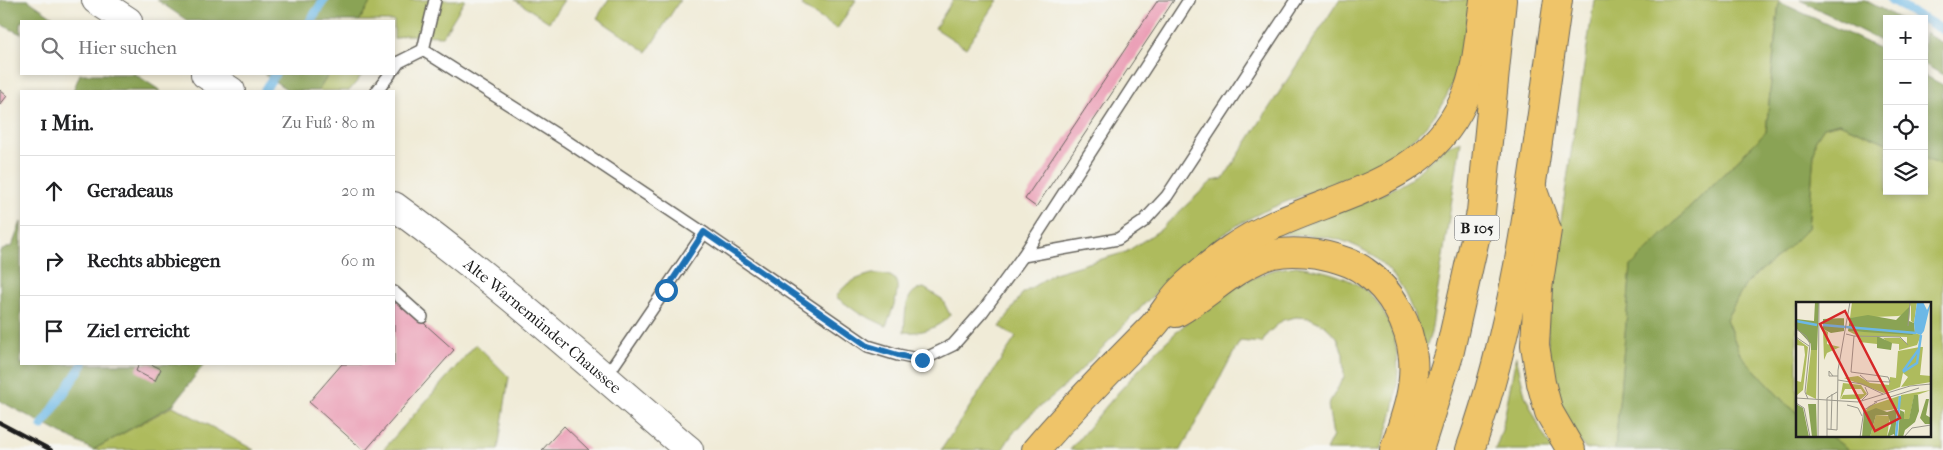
<!DOCTYPE html>
<html lang="de">
<meta charset="utf-8">
<style>
:root{--surface:#fff;--page:#f6f6f6;--text:#202124;--muted:#757577;--line:#e0e0e0}
body{margin:0;font-family:"IM FELL French Canon",serif;background:var(--page);color:var(--text)}
.controls{position:absolute;right:15px;top:15px;display:grid;overflow:hidden;border-radius:0px;box-shadow:0 2px 8px #0003}
.controls button{width:45px;height:45px;display:grid;place-items:center;padding:0;border:0;border-bottom:1px solid var(--line);background:var(--surface);color:var(--text);font:25px sans-serif}
.stop{position:absolute;width:15px;height:15px;margin:-11px;border:4px solid #1f6fb2;border-radius:50%;background:#fff}
.stop.end{background:#1f6fb2;border-color:#fff;box-shadow:0 1px 5px #0008}
.list{margin:0;padding:0;list-style:none}
h2{display:flex;justify-content:space-between;align-items:center;height:65px;margin:0;padding:0 20px;font-size:21px}
h2 small{font-size:16px;font-weight:400;color:var(--muted)}
.list li{display:grid;grid-template-columns:32px 1fr auto;gap:15px;align-items:center;box-sizing:border-box;height:70px;padding:0 20px;border-top:1px solid var(--line)}
.list b{display:block;font-size:19px;white-space:nowrap}
.list em{font-size:16px;font-style:normal;color:var(--muted)}
.icon{flex:none;width:28px;height:28px;fill:none;stroke:currentColor;stroke-width:2;stroke-linecap:round;stroke-linejoin:round}
.map{position:relative;flex:none;width:1943px;height:450px;overflow:hidden}
.search{position:absolute;background:var(--surface);box-shadow:0 2px 8px #0003;left:20px;top:20px;width:375px;height:55px;display:flex;align-items:center;gap:12px;box-sizing:border-box;padding:0 18px;border-radius:0px;color:var(--muted);font-size:19px}
.panel{position:absolute;background:var(--surface);box-shadow:0 2px 8px #0003;left:20px;top:90px;width:375px;height:275px;border-radius:0px}
.map>svg:first-child{display:block}
.green{fill:#aebb5d;stroke:#656c3c}
.forest{fill:#8aa354;stroke:#536038}
.lines{fill:none;stroke-linecap:round;stroke-linejoin:round}
.stream{stroke:#6cb8e6;stroke-width:9}
.building{fill:#eb9fb6}
.service-casing{stroke:#66645d;stroke-width:14}
.tertiary-casing{stroke:#66645d;stroke-width:30}
.trunk-casing{stroke:#66645d;stroke-width:30}
.service{stroke:#fff;stroke-width:11}
.tertiary{stroke:#fff;stroke-width:28}
.trunk{stroke:#efc469;stroke-width:28}
.rail{stroke:#1c1c1c;stroke-width:4}
.route{stroke:#1f6fb2;stroke-width:6}
.labels{text-anchor:middle;dominant-baseline:central;stroke-width:5;stroke-linejoin:round;paint-order:stroke}
.shield{fill:#f6f6f2;stroke:#5d5d5c;stroke-width:1}
.shield-label{font-size:15px;font-weight:bold;fill:#1c1c1c}
.street-label{font-size:16px;fill:#1c1c1c;stroke:#f6f6f2}
.inset-river{fill:none;stroke:#6cb8e6;stroke-width:2.5}
.inset-road{fill:none;stroke:#9b988c;stroke-width:1}
.view{fill:#d62828;fill-opacity:0.15;stroke:#d62828;stroke-width:2.5}
.inset-edge{fill:none;stroke:#1c1c1c;stroke-width:2.5}
</style>
<div class="map">
<svg width="1943" height="450" viewBox="0 0 1943 450">
<rect width="100%" height="100%" fill="#f6f6f2"/>
<filter id="ink" filterUnits="userSpaceOnUse"><feTurbulence type="fractalNoise" baseFrequency=".02" numOctaves="2"/><feDisplacementMap in="SourceGraphic" scale="10" xChannelSelector="R" yChannelSelector="G"/><feConvolveMatrix kernelMatrix="1 2 1 2 8 2 1 2 1" color-interpolation-filters="sRGB"/></filter>
<filter id="wash" filterUnits="userSpaceOnUse"><feTurbulence type="fractalNoise" baseFrequency=".0096" numOctaves="4" result="noise"/><feDisplacementMap in="SourceGraphic" scale="20" xChannelSelector="R" yChannelSelector="G"/><feGaussianBlur stdDeviation="1.12" result="paint"/><feColorMatrix in="noise" values="0 0 0 0 0 0 0 0 0 0 0 0 0 0 0 0 0 1.4 0 .05"/><feComposite in="paint" operator="in"/></filter>
<g filter="url(#wash)">
<rect width="100%" height="100%" fill="#f0ebd7"/>
<g class="green">
<polygon points="372,0 465,0 443,36 404,35 394,39 394,21 359,21"/>
<polygon points="515,0 564,0 549,22"/>
<polygon points="608,0 680,0 647,52 597,18"/>
<polygon points="806,0 856,0 837,29 802,6"/>
<polygon points="953,0 998,0 966,48 935,28"/>
<path d="M1339 0H1470C1467 21 1465 43 1459 64 1437 140 1384 163 1316 190 1286 202 1257 212 1230 230 1174 267 1124 327 1076 375 1057 395 1032 410 1015 431 1010 437 1006 444 1002 450H941L1016 337 1000 327 1022 294 1054 273 1126 252 1160 230 1212 181 1223 179Z"/>
<path d="M1594 0H1779L1766 132 1631 266 1615 450 1585 449C1577 436 1567 423 1562 409 1547 375 1547 342 1548 306Z"/>
<polygon points="329,74 363,74 349,91 318,91"/>
<polygon points="1839,123 1887,143 1887,191 1924,191 1924,158 1943,166 1943,450 1849,450 1830,436 1929,436 1929,304 1797,304 1797,412 1786,404 1740,354 1726,319 1747,282 1786,250 1808,228 1815,141 1824,127"/>
<path d="M1461 141 1431 333 1424 353C1414 302 1395 257 1340 240 1321 235 1300 235 1279 234L1383 194 1409 180 1446 146Z"/>
<path d="M1296 266C1324 270 1360 278 1378 303 1409 346 1399 405 1380 450H1326L1333 436 1328 405 1344 377 1343 354 1337 337 1324 325 1310 318 1296 317 1283 320 1267 334 1262 343 1240 341 1181 450H1070C1121 388 1193 298 1270 271 1278 268 1287 268 1296 266Z"/>
<path d="M872 274C878 274 887 274 892 277 905 284 890 315 886 326L857 312 836 297C846 282 855 279 872 274Z"/>
<path d="M924 288 942 299 950 315C939 328 921 334 904 332 906 315 903 290 924 288Z"/>
<polygon points="476,344 509,377 498,450 383,450"/>
<polygon points="1516,356 1525,395 1542,432 1553,450 1495,450 1502,430"/>
<polygon points="173,406 254,450 93,450"/>
</g>
<g class="forest">
<polygon points="0,0 28,0 59,21 21,21 21,34 0,24"/>
<polygon points="157,0 372,0 359,21 188,21"/>
<polygon points="1800,0 1865,0 1900,19 1887,19 1887,44"/>
<polygon points="1779,2 1866,42 1887,53 1887,143 1839,123 1824,127 1815,141 1808,228 1786,250 1747,282 1726,319 1740,354 1786,404 1797,412 1797,436 1830,436 1849,450 1615,450 1631,266 1766,132"/>
<polygon points="1924,33 1943,43 1943,75 1924,64"/>
<polygon points="80,74 135,74 161,91 73,91"/>
<polygon points="264,74 329,74 318,91 289,91"/>
<polygon points="1924,75 1943,85 1943,166 1924,158"/>
<polygon points="21,222 21,364 204,364 174,404 93,450 0,401 0,251 12,246"/>
</g>
<g class="lines">
<g class="stream">
<polyline points="1891,0 1923,19"/>
<polyline points="1924,19 1943,30"/>
<polyline points="310,21 324,0"/>
<polyline points="264,91 275,74"/>
<polyline points="42,426 83,364"/>
</g>
</g>
<g id="blocks">
<g class="building">
<polygon points="1158,0 1174,0 1036,207 1025,199"/>
<polygon points="0,90 7,96 0,105"/>
<polygon points="398,300 454,350 366,450 363,450 309,402 342,364 394,364 394,305"/>
<polygon points="139,364 151,364 161,369 155,381 136,371"/>
<polygon points="564,426 589,450 542,450"/>
</g>
</g>
</g>
<g filter="url(#ink)">
<use href="#blocks" fill-opacity="0" stroke="#66645d" stroke-width="1"/>
<g class="lines">
<g class="service-casing">
<g id="service">
<polyline points="423,50 435,0"/>
<polyline points="394,69 399,62 423,50 565,140 704,233 868,346 898,355 922,360 953,345 983,311 1023,256 1189,0"/>
<polyline points="377,91 390,74"/>
<polyline points="1023,256 1118,239 1143,222 1167,196 1296,0"/>
<polyline points="394,292 422,317"/>
<polyline points="605,378 704,233"/>
</g>
</g>
<g class="tertiary-casing">
<g id="tertiary">
<polyline points="96,0 128,21"/>
<polyline points="205,74 231,91"/>
<path id="s1" d="M394 206C497 281 592 367 689 450"/>
</g>
</g>
<g class="trunk-casing">
<g id="trunk">
<polyline points="1532,188 1547,230 1538,288 1535,345 1541,383 1549,412 1571,450"/>
<path d="M1176 313C1209 295 1236 264 1273 254 1288 251 1304 252 1318 254 1333 257 1352 262 1364 271 1392 290 1410 325 1413 358 1416 390 1404 420 1394 450"/>
<path d="M1036 450C1073 406 1113 367 1153 326 1163 315 1170 301 1181 290 1196 275 1213 262 1231 249 1308 195 1421 197 1464 100 1478 70 1479 33 1484 0"/>
<polyline points="1419,450 1449,355 1481,212 1502,0"/>
<path d="M1470 450C1521 306 1536 150 1558 0"/>
</g>
</g>
<use href="#service" class="service"/>
<use href="#tertiary" class="tertiary"/>
<use href="#trunk" class="trunk"/>
<polyline class="rail" points="0,423 51,450"/>
</g>
</g>
<g class="lines" filter="url(#ink)">
<polyline class="route" points="666,290 704,232 868,346 898,355 922,360"/>
</g>
<g class="labels">
<rect class="shield" x="1454.5" y="215.5" width="45" height="25" rx="4"/>
<g class="shield-label">
<text x="1477" y="228">B 105</text>
</g>
<g class="street-label">
<text stroke="none"><textPath href="#s1" startOffset="191">Alte Warnemünder Chaussee</textPath></text>
</g>
</g>
<g transform="translate(1796 302)">
<rect width="135" height="135" fill="#f0ebd7"/>
<path d="M56 0H121L118 21 115 19V3L108 13 102 14 54 16ZM27 27 32 30 31 42 44 45 31 51 28 58ZM52 29 119 31 125 33 121 43 103 48V42L93 41 87 36H104L111 41V35L81 34V42L63 40 64 35ZM0 36 12 45 7 88 0 94V74L1 79 5 80 9 53 8 44 0 43ZM124 45H127L124 73 135 74V80L105 85 112 75 107 71 104 85 88 91 48 76 62 74 74 81 93 83 94 75 100 76 102 49ZM15 48H21L20 97 10 92ZM47 81 65 83 71 92 65 97H45L47 93 68 92 65 87H49L44 98ZM135 88 118 94 113 118 107 117 109 108 103 107 105 93ZM103 94 102 107 68 111 73 104ZM80 113 94 114 91 135H74Z" fill="#aebb5d"/>
<path d="M19 0H23L21 48H15V42L0 26V17L18 19ZM114 4 113 19 118 21 119 31 116 33 52 29 54 16 72 13 100 18ZM48 7V29L35 31 27 27V17L48 16ZM81 34 96 41 95 48 81 46ZM118 93H122L123 109 119 120 109 128 107 135H102L104 108 108 110V117H113ZM130 97H133L130 113 135 116V122H129L124 116ZM0 102 7 106 13 135H0ZM12 102H20L21 135H16ZM80 106 91 110 101 107 99 135 98 132 91 135 95 123 92 113H80L74 135H66L68 111Z" fill="#8aa354"/>
<path d="M121 0H127L131 8 135 0 128 29 125 33 119 31 118 21Z" fill="#6cb8e6"/>
<path class="inset-river" d="M0 19 21 23M27 23 120 31M107 69 123 47M107 70 121 61 125 33M100 135 104 94"/>
<path class="inset-road" d="M78 0H94M112 24 114 0M0 27 10 34 14 42 9 90 12 97M50 32 58 34 55 70 92 75 94 80 71 79 64 73M58 34 104 35 112 43M0 35 13 44M37 74 33 69V74H42M42 78 66 82 87 92M0 96 62 100 114 84 135 82M66 98 72 92 69 85M78 100 123 86M0 101 8 106 14 135M51 103 62 106 66 114M31 127 41 128 42 68 54 0M35 127 36 92M22 135 23 0M31 135V96L41 90M64 135 68 108 81 100M108 135 116 126 135 123"/>
<path class="view" d="M49 9 104 116 79 129 24 22Z"/>
<rect width="135" height="135" class="inset-edge"/>
</g>
</svg>
<div class="controls">
<button>+</button>
<button>−</button>
<button><svg class="icon" aria-label="locate" viewBox="0 0 24 24"><circle cx="12" cy="12" r="6"/><path d="M12 2v4M12 18v4M2 12h4M18 12h4"/></svg></button>
<button><svg class="icon" aria-label="layers" viewBox="0 0 24 24"><path d="M12 4l9 5-9 5-9-5zM3 14l9 5 9-5"/></svg></button>
</div>
<div class="stop" style="left:666px;top:290px"></div>
<div class="stop end" style="left:922px;top:360px"></div>
<div class="search"><svg class="icon" aria-label="search" viewBox="0 0 24 24"><circle cx="10" cy="10" r="6"/><path d="M15 15l6 6"/></svg>Hier suchen</div>
<section class="panel">
<h2>1 Min.<small>Zu Fuß · 80 m</small></h2>
<ul class="list">
<li><svg class="icon" aria-label="ahead" viewBox="0 0 24 24"><path d="M12 20V5M6 11l6-6 6 6"/></svg><div><b>Geradeaus</b></div><em>20 m</em></li>
<li><svg class="icon" aria-label="right" viewBox="0 0 24 24"><path d="M7 20v-9h11M14 6l5 5-5 5"/></svg><div><b>Rechts abbiegen</b></div><em>60 m</em></li>
<li><svg class="icon" aria-label="arrive" viewBox="0 0 24 24"><path d="M6 21V4h12l-3 4 3 4H6"/></svg><div><b>Ziel erreicht</b></div></li>
</ul>
</section>
</div>
